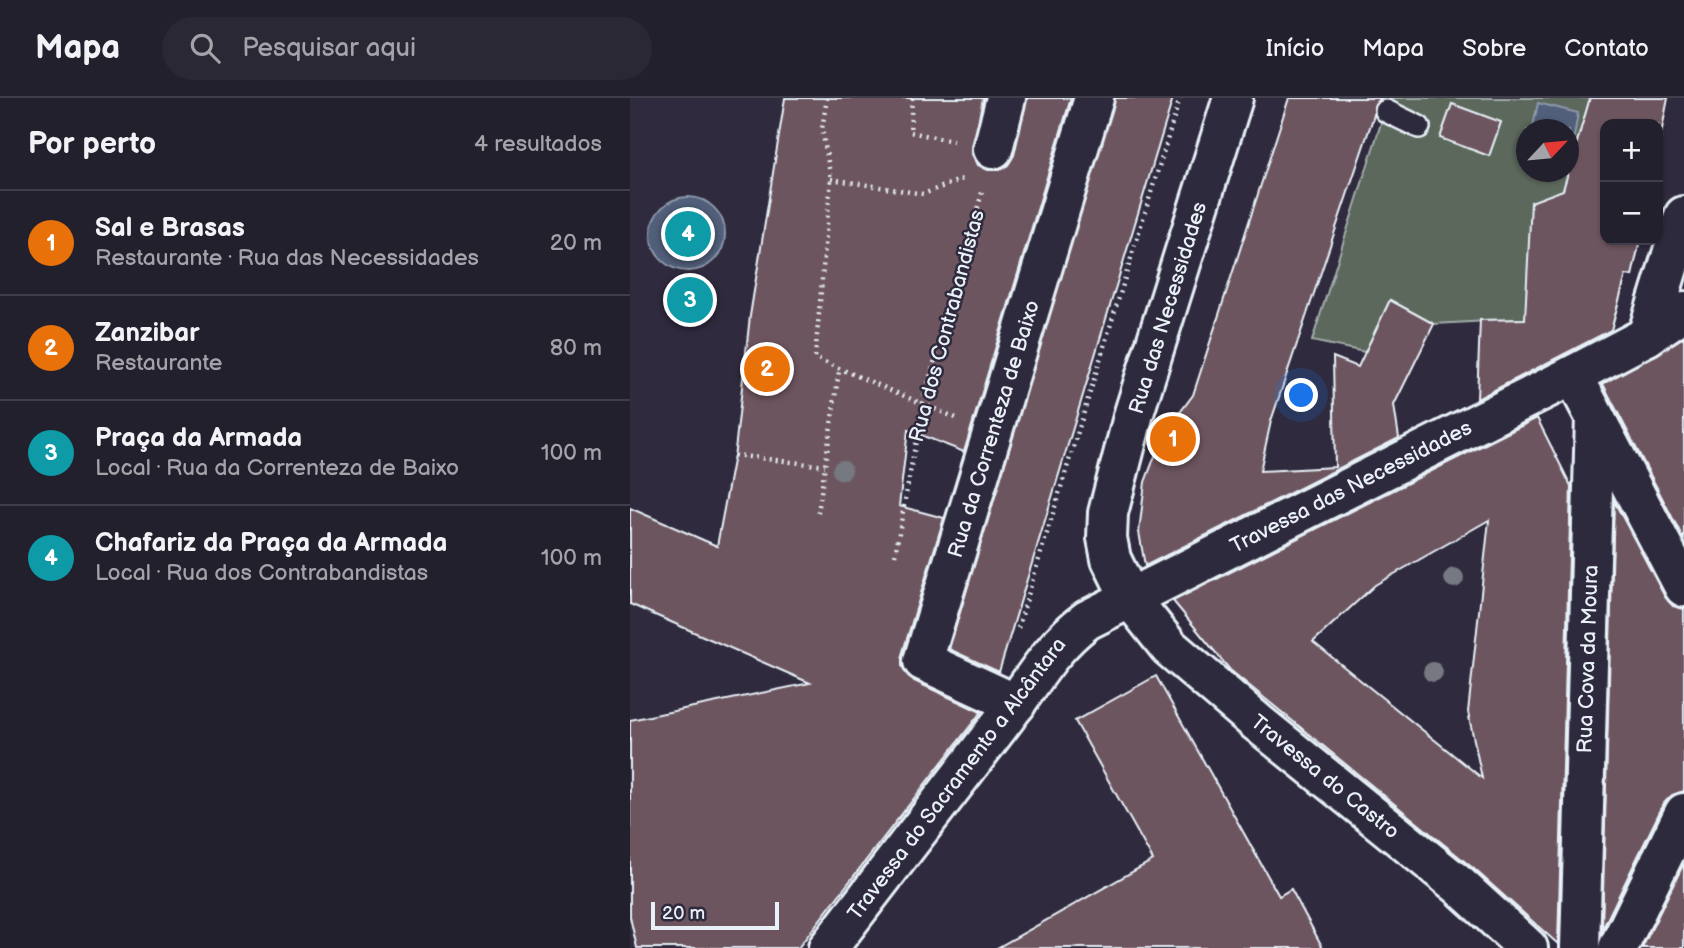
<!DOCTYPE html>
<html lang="pt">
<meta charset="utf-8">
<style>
:root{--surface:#23202e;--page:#2b2836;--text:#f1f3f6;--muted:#a3a3aa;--line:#403e4a;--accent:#db2777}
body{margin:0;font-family:"Balsamiq Sans",sans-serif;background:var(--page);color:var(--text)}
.controls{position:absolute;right:21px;top:21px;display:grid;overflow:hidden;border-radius:14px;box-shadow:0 2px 5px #0004}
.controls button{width:63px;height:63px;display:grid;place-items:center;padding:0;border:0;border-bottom:2px solid var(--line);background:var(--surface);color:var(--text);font:35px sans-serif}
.compass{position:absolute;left:886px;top:21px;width:63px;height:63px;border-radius:50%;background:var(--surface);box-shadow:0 2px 5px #0004;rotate:64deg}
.scale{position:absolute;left:21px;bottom:18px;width:128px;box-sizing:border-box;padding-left:7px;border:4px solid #e8f1f8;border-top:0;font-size:19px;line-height:24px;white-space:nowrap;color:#e8f1f8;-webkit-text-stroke:5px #2f2a3d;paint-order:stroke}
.you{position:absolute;left:672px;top:298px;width:24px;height:24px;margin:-18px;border:5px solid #fff;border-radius:50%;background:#1a73e8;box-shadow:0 0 0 10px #1a73e833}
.badge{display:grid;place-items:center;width:46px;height:46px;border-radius:50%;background:var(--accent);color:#fff;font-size:23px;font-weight:700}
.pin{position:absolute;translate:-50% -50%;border:4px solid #fff;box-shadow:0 2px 7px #0006}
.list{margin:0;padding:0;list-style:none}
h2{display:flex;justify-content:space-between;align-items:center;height:91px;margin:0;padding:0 28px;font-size:30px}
h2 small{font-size:23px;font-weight:400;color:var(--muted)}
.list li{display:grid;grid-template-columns:46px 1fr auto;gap:21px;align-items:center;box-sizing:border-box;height:105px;padding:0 28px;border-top:2px solid var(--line)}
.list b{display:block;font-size:26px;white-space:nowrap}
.list p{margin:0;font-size:23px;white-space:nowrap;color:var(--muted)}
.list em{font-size:23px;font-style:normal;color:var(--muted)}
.icon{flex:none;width:38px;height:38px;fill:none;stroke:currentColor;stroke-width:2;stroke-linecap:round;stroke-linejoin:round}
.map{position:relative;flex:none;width:1054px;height:850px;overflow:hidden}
header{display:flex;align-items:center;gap:42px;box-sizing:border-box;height:98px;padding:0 35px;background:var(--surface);border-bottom:2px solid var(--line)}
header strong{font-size:33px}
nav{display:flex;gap:38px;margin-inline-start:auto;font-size:24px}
.search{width:490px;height:63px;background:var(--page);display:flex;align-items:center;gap:18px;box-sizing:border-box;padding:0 24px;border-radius:38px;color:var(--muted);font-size:26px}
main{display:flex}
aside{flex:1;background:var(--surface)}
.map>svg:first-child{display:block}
.green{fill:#5c685c;stroke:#a2acaa;stroke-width:2;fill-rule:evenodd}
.water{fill:#515e7a;stroke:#8d99ac;stroke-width:2}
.building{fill:#6d555e;stroke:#e8f1f8;stroke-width:2;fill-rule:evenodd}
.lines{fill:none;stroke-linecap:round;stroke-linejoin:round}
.service-casing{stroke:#e8f1f8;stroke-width:26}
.minor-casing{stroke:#e8f1f8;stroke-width:44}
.path{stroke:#e8f1f8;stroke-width:4.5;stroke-dasharray:2 5;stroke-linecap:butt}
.service{stroke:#2f2a3d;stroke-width:21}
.minor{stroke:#2f2a3d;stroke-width:38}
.tree{fill:#767982}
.labels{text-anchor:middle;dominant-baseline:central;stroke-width:5;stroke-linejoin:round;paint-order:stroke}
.street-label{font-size:21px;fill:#e8f1f8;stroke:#2f2a3d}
</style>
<header>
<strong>Mapa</strong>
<div class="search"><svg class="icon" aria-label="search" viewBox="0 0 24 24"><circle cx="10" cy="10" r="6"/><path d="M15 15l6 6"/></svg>Pesquisar aqui</div>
<nav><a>Início</a><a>Mapa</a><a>Sobre</a><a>Contato</a></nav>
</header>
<main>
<aside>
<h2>Por perto<small>4 resultados</small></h2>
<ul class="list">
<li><span class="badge" style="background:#e8710a">1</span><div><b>Sal e Brasas</b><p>Restaurante · Rua das Necessidades</p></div><em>20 m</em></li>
<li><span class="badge" style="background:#e8710a">2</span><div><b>Zanzibar</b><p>Restaurante</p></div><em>80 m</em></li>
<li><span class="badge" style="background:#0f9aa8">3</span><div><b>Praça da Armada</b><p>Local · Rua da Correnteza de Baixo</p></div><em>100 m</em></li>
<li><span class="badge" style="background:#0f9aa8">4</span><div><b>Chafariz da Praça da Armada</b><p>Local · Rua dos Contrabandistas</p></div><em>100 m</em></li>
</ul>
</aside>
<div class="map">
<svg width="1054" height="850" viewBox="0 0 1054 850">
<rect width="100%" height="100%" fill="#2f2a3d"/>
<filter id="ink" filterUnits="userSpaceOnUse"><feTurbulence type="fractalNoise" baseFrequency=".0143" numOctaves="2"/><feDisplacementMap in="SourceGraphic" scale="14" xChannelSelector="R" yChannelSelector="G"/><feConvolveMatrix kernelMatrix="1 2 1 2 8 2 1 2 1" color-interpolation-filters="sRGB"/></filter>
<g filter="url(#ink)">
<path class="green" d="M759 0H960L895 221 804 226 760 202 735 254 682 243ZM822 6 871 24 859 58 810 40ZM897 32H939V74H897Z"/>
<g class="water">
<polygon points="908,5 948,15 944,39 939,38 939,32 903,28"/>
<circle cx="58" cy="136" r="37"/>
</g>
<g class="building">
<polygon points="155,0 353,0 342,56 348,67 358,72 370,72 378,67 384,57 397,0 441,0 334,354 278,332 269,408 314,420 272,557 272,568 284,583 351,614 168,850 7,850 0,819 0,622 180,585 0,506 0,410 87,448 105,352 120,218"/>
<polygon points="485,0 543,0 369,574 319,551"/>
<polygon points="659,0 751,0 744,8 744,17 641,323 630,373 705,369 703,259 728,269 760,202 804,226 764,307 769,340 515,468 509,434 515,384 533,337 563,297"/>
<polygon points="960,0 1038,0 1028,52 1028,26 975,26 975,142 1010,142 1002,178 996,177 981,232 847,301 850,222 895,221 901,104 933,92"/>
<polygon points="822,6 871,24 859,58 810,40"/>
<polygon points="1054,239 1054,442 973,286"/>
<path d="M907 320 941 388 928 846 844 771 600 572 543 503ZM859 422 838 614 852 680 683 544 745 487Z"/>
<polygon points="984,403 1035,499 1043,508 1054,511 1054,693 1042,697 1034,705 972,832"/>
<polygon points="526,578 649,798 661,791 693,850 367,850 523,762 445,623"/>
<polygon points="1054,765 1054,850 1012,850"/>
</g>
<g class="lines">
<g class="service-casing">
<polyline id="service" points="756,13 789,29"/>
</g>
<g class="minor-casing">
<g id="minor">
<polyline points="603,0 504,315 478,415 477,440 481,461 500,500 539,549 628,625 830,788 898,850"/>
<polyline points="363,51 376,0"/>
<polyline points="1017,238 1054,118"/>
<polyline points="943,277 965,319 950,850"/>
<polyline points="966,321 1054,489"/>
<polyline points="386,606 293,563 464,0"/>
<path d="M198 850C256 775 314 700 372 624 400 588 419 550 457 522L943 277 1017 238 1054 213"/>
<polyline points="988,850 1054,715"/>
</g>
</g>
<g class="path">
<polyline points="197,0 192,31 201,81 185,260 326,320"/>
<polyline points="282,0 280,34 323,43"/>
<polyline points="201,81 293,96 335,80"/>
<polyline points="104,357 195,368"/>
<polyline points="188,415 209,273"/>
<polyline points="265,457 293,304 353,91"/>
<polyline points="388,530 550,0"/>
</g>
<use href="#service" class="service"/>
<use href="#minor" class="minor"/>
</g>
<g class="tree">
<circle cx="212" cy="372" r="10"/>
<circle cx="824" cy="480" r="10"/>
<circle cx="803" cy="574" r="10"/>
</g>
</g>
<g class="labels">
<g class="street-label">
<text transform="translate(538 210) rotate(-73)">Rua das Necessidades</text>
<text transform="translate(317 228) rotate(-75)">Rua dos Contrabandistas</text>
<text transform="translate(364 331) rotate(-73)">Rua da Correnteza de Baixo</text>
<text transform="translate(721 389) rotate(-27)">Travessa das Necessidades</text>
<text transform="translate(958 561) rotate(-88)">Rua Cova da Moura</text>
<text transform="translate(695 679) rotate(39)">Travessa do Castro</text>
<text transform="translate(327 681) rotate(-53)">Travessa do Sacramento a Alcântara</text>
</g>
</g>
</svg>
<div class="controls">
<button>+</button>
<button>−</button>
</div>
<svg class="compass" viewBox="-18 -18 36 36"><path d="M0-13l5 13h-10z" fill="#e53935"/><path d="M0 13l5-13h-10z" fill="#a3a3aa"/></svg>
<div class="scale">20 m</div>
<div class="you"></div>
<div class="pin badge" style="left:543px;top:341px;background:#e8710a">1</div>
<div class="pin badge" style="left:137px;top:271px;background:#e8710a">2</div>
<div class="pin badge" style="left:60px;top:202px;background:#0f9aa8">3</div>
<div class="pin badge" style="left:58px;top:136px;background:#0f9aa8">4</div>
</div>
</main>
